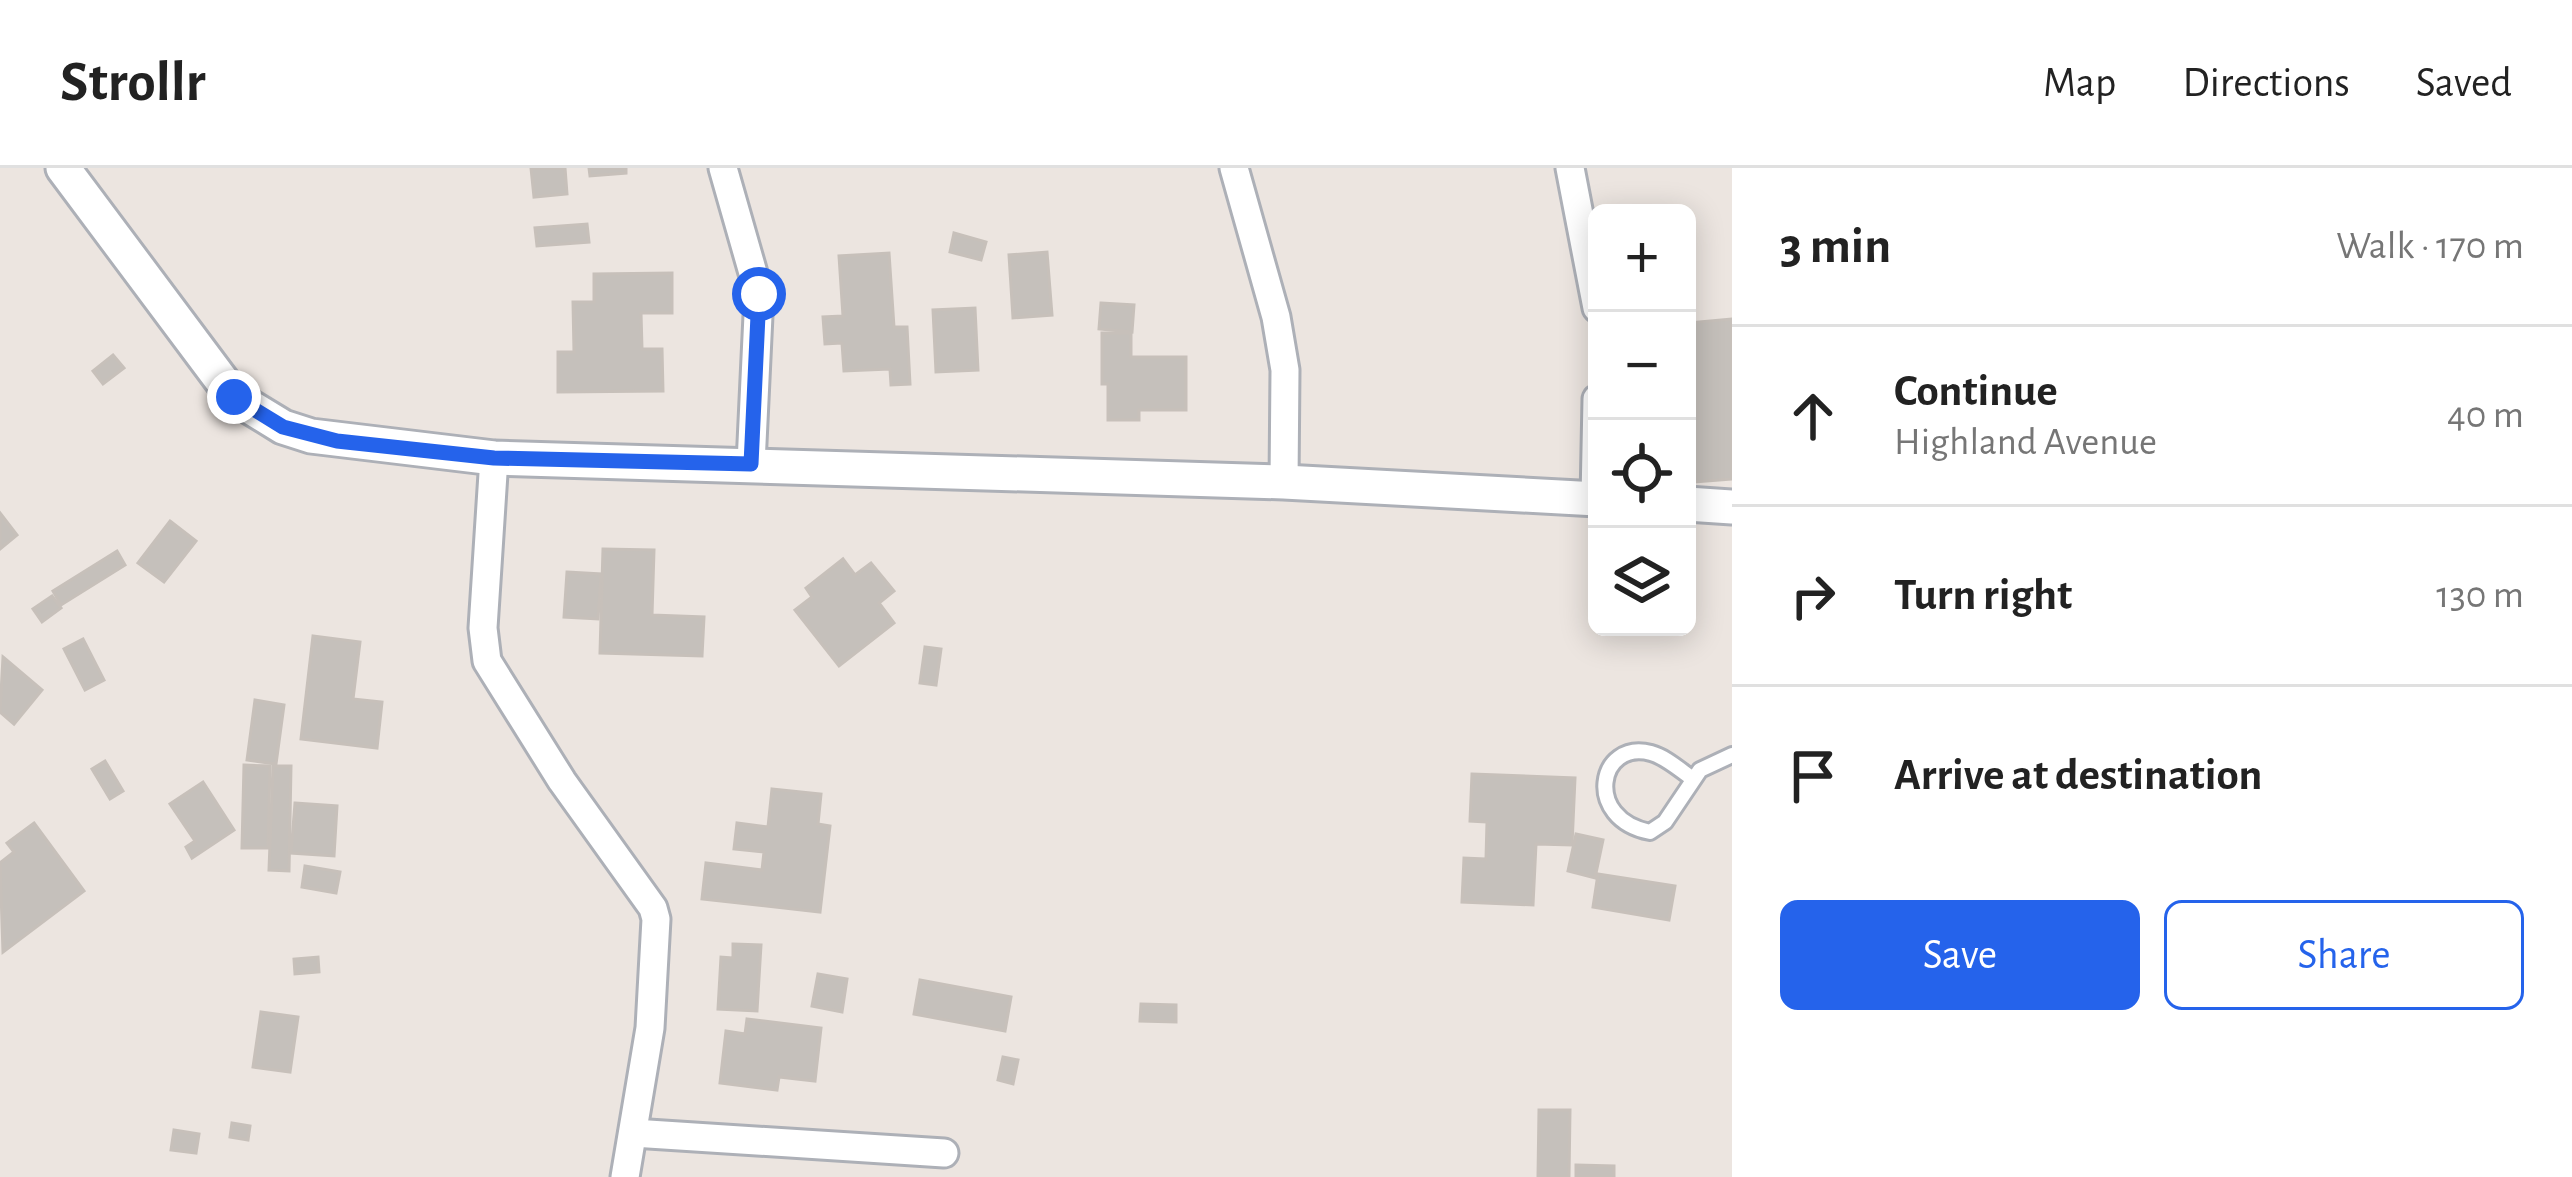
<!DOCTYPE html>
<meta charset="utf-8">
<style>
:root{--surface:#fff;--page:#f6f6f6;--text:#222;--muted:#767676;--line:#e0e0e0;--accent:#2563eb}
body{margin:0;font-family:"Alegreya Sans",sans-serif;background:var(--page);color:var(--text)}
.controls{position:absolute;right:36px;top:36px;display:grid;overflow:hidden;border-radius:18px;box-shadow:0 6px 30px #0003}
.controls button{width:108px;height:108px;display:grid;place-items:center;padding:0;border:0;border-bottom:3px solid var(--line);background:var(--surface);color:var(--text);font:60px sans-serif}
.stop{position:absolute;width:36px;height:36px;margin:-27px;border:9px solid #2563eb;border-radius:50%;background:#fff}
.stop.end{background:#2563eb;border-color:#fff;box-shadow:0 3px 12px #0008}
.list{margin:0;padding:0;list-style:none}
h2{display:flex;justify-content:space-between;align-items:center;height:156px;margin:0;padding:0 48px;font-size:51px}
h2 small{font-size:39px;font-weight:400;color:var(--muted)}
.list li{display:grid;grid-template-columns:78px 1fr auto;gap:36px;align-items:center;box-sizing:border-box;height:180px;padding:0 48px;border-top:3px solid var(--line)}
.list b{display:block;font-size:45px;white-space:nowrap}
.list p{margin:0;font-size:39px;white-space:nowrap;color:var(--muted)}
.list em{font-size:39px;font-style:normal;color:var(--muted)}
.actions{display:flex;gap:24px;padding:36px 48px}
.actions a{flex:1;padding:27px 0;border:3px solid var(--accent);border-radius:18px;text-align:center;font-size:42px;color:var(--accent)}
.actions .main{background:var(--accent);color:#fff}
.icon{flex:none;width:66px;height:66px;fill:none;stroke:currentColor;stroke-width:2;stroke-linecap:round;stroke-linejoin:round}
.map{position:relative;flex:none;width:1732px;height:1009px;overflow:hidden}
header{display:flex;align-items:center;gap:72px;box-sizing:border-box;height:168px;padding:0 60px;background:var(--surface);border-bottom:3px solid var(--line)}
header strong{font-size:57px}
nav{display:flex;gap:66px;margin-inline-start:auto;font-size:42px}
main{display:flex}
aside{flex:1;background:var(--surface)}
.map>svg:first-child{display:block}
.building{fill:#c5c0bb;stroke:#c7c0ba;stroke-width:3}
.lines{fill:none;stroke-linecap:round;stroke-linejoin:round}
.service-casing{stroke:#adb0b7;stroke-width:20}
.minor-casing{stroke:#adb0b7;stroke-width:33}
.tertiary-casing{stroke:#adb0b7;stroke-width:39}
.service{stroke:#fff;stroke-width:14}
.minor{stroke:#fff;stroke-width:27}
.tertiary{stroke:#fff;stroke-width:33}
.route{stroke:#2563eb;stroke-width:15}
</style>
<header>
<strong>Strollr</strong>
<nav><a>Map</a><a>Directions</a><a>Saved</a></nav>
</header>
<main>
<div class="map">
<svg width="1732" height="1009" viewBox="0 0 1732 1009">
<rect width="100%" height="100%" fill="#ece5e0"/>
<g class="building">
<polygon points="531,0 565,0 567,26 534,29"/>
<polygon points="589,0 626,0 626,5 590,8"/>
<polygon points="587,56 589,74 537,78 535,60"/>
<polygon points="954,65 986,74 981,92 950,84"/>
<polygon points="1047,84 1052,147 1013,150 1009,87"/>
<polygon points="889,85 894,159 907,159 910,216 891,217 890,201 844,203 842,175 825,176 823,149 843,148 839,88"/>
<polygon points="672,105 672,145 641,145 642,181 662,181 663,223 558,224 558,184 574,184 573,134 594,134 594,106"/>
<polygon points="1101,135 1134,137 1132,164 1099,161"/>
<polygon points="975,140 978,202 936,204 933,142"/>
<polygon points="1732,151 1732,311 1695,314 1687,250 1687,155"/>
<polygon points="1102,165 1131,165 1131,189 1186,189 1186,242 1139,242 1139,252 1108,252 1108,216 1102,216"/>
<polygon points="113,187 124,200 103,216 93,203"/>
<polygon points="0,345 17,367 0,381"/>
<polygon points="170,353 196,373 164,414 138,395"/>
<polygon points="603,381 654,382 652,447 704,449 702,488 600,485"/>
<polygon points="117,383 125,397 61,437 53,423"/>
<polygon points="843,391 855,407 871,395 894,423 879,435 894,455 839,498 795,442 812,429 806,420"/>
<polygon points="567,404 601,406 598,451 564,449"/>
<polygon points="52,428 61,440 42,454 33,441"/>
<polygon points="313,468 360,474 353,531 382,534 377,580 301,571"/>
<polygon points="83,471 104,512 85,522 64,481"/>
<polygon points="925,479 941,481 936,517 920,515"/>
<polygon points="3,489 42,522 14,556 0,544"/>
<polygon points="255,532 284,537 276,596 247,592"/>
<polygon points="105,593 123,623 110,631 92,601"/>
<polygon points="244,597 270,598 268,680 242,680"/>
<polygon points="273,598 291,598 289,703 269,702"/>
<polygon points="1472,606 1575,610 1572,677 1536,676 1533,737 1462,734 1464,690 1486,691 1487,654 1470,653"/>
<polygon points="203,614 234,662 192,690 186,679 195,673 170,636"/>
<polygon points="772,621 821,626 818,656 830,658 820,744 702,731 706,695 762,702 764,684 734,681 737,655 768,659"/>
<polygon points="295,635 337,638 334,688 291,685"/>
<polygon points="34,655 84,723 3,784 0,695 14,684 7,675"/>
<polygon points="1576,666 1603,672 1595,710 1568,703"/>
<polygon points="305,698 340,704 336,725 302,719"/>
<polygon points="1598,706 1675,718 1669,752 1593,739"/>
<polygon points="733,776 761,777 757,843 718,841 721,789 733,790"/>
<polygon points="318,789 319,804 295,806 294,791"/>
<polygon points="818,806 847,811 842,844 812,838"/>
<polygon points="920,812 1011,829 1005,863 914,846"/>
<polygon points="1141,836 1176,837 1176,854 1140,853"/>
<polygon points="261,844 298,849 290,904 253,899"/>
<polygon points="747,851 821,860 815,913 779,909 777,922 720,915 726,863 745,866"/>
<polygon points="1003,889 1018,892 1013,916 998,912"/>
<polygon points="1539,942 1570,942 1569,1009 1538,1009"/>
<polygon points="232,955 250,958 248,972 230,969"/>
<polygon points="174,962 199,966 196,985 171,982"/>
<polygon points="1576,997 1614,998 1614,1009 1576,1009"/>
</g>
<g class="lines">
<g class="service-casing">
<path id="service" d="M1693 611C1680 602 1666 589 1651 585 1598 571 1583 651 1650 664L1665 654 1700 602 1732 587"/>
</g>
<g class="minor-casing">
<g id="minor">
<polyline points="723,0 759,126 751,296"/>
<polyline points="1234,0 1276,149 1285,202 1284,314"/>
<polyline points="1570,0 1597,140"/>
<polyline points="494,290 483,460 487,493 562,613 653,740 656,751 650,860 625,1009"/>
<polyline points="1595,331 1597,231"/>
<polyline points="633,965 944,985"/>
</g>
</g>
<g class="tertiary-casing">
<g id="tertiary">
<polyline points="63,0 234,229 283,259 311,268 494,290 1284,314 1597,331"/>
<polyline points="1687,336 1732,339"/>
</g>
</g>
<use href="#service" class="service"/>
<use href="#minor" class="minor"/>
<use href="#tertiary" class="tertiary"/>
</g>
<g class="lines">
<polyline class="route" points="234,229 283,259 337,273 494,290 751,296 759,126"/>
</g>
</svg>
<div class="controls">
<button>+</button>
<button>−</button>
<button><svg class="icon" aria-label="locate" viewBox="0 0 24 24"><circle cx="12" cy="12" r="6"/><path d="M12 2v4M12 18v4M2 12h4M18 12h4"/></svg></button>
<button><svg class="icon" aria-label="layers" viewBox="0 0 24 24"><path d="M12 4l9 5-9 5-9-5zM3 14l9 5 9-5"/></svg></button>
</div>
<div class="stop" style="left:759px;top:126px"></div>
<div class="stop end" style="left:234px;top:229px"></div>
</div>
<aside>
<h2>3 min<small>Walk · 170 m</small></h2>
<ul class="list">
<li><svg class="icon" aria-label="ahead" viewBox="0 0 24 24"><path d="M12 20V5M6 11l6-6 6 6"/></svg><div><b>Continue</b><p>Highland Avenue</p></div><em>40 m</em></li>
<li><svg class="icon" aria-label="right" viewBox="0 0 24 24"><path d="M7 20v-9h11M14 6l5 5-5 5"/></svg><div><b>Turn right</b></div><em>130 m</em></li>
<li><svg class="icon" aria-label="arrive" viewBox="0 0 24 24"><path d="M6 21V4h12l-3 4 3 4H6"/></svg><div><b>Arrive at destination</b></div></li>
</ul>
<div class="actions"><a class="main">Save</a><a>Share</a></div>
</aside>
</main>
